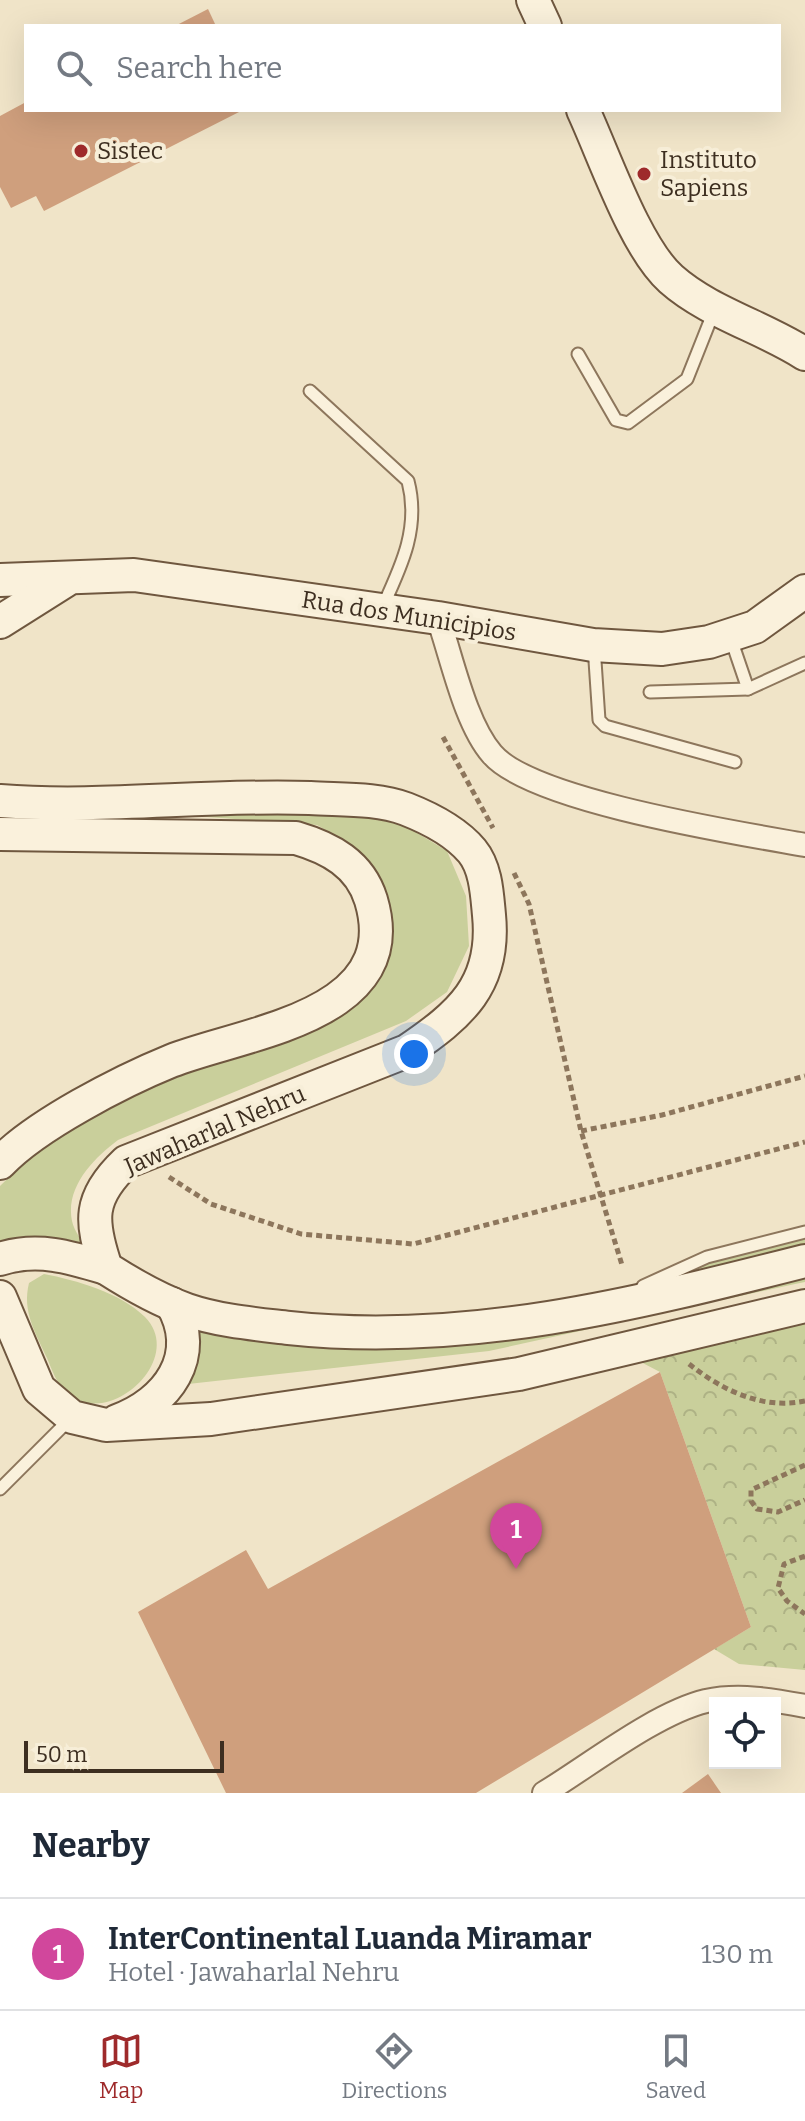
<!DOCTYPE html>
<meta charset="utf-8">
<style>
:root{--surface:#fff;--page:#f2f2f3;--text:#1f2937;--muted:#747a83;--line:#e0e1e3;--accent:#9e2a2b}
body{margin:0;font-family:Bitter,serif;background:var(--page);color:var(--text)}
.controls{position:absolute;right:24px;bottom:24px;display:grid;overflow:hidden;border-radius:0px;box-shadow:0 8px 32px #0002}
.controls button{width:72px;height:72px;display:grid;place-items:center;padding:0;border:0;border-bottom:2px solid var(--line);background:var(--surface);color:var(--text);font:40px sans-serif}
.scale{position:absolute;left:24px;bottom:20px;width:200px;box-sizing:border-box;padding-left:8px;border:4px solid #3d2e20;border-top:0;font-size:22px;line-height:28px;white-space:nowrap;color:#3d2e20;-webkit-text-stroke:6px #f7eed8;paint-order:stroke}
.you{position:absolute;left:414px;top:1054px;width:28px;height:28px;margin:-20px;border:6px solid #fff;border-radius:50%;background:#1a73e8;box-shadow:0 0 0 12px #1a73e833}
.badge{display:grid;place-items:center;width:52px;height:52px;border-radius:50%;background:var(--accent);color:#fff;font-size:26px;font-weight:700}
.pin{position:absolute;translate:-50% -66px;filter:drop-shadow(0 2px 4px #0008)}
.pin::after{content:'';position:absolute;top:42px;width:28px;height:24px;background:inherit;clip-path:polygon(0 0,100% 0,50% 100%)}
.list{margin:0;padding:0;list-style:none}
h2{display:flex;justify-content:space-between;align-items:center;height:104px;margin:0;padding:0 32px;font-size:34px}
h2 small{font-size:26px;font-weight:400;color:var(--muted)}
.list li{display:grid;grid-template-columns:52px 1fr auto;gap:24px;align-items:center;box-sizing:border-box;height:112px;padding:0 32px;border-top:2px solid var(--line)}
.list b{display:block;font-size:30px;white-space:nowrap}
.list p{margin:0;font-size:26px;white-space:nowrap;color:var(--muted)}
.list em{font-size:26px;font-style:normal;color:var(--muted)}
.icon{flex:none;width:44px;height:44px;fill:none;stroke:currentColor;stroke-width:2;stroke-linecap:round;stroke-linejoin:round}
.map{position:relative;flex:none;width:805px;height:1793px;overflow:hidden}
.search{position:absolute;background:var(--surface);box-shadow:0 8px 32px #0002;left:24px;right:24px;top:24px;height:88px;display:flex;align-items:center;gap:20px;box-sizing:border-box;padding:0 28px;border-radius:0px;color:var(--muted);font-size:30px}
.sheet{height:216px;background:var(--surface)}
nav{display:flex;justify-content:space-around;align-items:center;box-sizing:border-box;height:112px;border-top:2px solid var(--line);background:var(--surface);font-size:22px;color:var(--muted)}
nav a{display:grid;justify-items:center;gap:4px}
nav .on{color:var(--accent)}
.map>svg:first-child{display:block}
.grass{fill:#c9cf9b}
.forest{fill:url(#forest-crowns)}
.building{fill:#cf9f7d}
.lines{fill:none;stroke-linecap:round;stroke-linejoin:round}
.lane-casing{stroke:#8d765c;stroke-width:15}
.street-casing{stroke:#8d765c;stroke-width:26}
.secondary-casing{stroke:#6f573f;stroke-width:36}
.path{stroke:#8d765c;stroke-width:5;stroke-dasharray:6 4;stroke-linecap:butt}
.lane{stroke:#faf1dc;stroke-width:11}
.street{stroke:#faf1dc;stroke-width:22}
.secondary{stroke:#faf1dc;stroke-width:32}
.poi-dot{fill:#9e2a2b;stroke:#f7eed8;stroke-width:3}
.labels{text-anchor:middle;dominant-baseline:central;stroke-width:8;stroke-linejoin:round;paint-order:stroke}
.poi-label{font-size:24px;fill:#3d2e20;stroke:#f7eed8;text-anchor:start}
.street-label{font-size:24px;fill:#3d2e20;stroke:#f7eed8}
</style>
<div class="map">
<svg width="805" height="1793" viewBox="0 0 805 1793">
<defs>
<pattern id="forest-crowns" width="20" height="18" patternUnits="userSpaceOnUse" patternTransform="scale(2)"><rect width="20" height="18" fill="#c9cf9b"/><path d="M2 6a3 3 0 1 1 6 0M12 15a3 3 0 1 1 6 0" fill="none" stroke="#aeb285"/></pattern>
</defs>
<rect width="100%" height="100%" fill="#f0e4c8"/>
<g class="grass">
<path d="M0 802 366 814 404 825 447 851 466 896 469 946 447 992 406 1021 118 1140C94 1158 65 1187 72 1221 74 1231 83 1242 87 1250L0 1245V1186L40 1147 100 1105 342 1009 375 874 353 846 317 825Z"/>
<polygon points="805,1239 805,1247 672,1280 704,1264"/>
<polygon points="805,1272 805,1282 795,1284 489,1351 179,1385 182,1317 342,1340"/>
<path d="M44 1274C76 1280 121 1293 145 1317 186 1359 110 1429 68 1394 57 1385 52 1370 47 1358 35 1332 22 1311 29 1283Z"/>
</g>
<polygon class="forest" points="805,1313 805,1670 739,1664 714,1649 751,1627 660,1372 635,1359"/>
<g class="building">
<polygon points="208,9 216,26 175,26"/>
<polygon points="26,102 26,110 243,110 44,211 36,196 11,208 0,187 0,116"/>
<polygon points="660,1372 751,1627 476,1793 226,1793 138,1612 246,1550 268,1589"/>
<polygon points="708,1774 721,1793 682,1793"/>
</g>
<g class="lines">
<g class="lane-casing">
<g id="lane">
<polyline points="578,354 616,420 628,423 687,379 714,311"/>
<path d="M310 391 408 481C420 527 402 565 383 606"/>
<polyline points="731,639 748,689"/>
<polyline points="594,646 599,720 605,726 735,762"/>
<polyline points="650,692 748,689 805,663"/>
<polyline points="643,1286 707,1257 805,1232"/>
<polyline points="0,1489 71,1418"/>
</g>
</g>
<g class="street-casing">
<g id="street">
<path d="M438 618C452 658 465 723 492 754 532 801 738 833 805 845"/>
<path d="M544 1793C590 1765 656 1713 706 1701 739 1694 773 1700 805 1706"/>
</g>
</g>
<g class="secondary-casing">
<g id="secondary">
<polyline points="533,0 545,26"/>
<path d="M583 110C604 155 635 247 671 279 708 312 763 327 805 354"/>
<polyline points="0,580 134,575 438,618 593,645 662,649 709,642 755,627 805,591"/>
<polyline points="0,622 65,581"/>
<path d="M0 801C103 809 207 794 310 798 341 800 377 798 406 809 429 818 456 832 472 851 486 868 487 894 489 915 496 985 460 1015 407 1051L126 1162C88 1198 90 1221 106 1268 131 1284 159 1300 187 1310 219 1321 255 1324 289 1328 465 1347 636 1304 805 1261"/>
<path d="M0 834 296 838C330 848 360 864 371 900 406 1017 244 1032 171 1061 122 1081 36 1125 0 1163"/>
<path d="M0 1259C37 1247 70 1257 106 1268"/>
<polyline points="0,1297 39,1389 72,1417 106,1425 211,1419 519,1374 805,1306"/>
<path d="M117 1421C167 1403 202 1356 172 1304"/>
</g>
</g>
<g class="path">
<polyline points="443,737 493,828"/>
<polyline points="514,873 529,904 581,1131 622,1265"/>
<polyline points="581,1131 662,1115 805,1076"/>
<polyline points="169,1177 211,1204 301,1234 413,1244 805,1142"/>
<path d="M689 1364C722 1390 762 1410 805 1401"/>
<polyline points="805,1465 751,1490 751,1501 757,1509 778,1512 805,1500"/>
<polyline points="805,1556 784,1564 778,1588 787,1601 805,1614"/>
</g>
<use href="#lane" class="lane"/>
<use href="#street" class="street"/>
<use href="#secondary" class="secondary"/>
</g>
<g class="poi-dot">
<circle cx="81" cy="151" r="8"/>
<circle cx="644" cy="174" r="8"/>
</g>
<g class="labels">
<g class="poi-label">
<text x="97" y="151">Sistec</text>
<text x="660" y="160">Instituto<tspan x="660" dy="28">Sapiens</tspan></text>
</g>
<g class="street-label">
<text transform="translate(409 616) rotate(9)">Rua dos Municipios</text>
<text transform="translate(215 1130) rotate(-23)">Jawaharlal Nehru</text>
</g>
</g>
</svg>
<div class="controls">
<button><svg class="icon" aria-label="locate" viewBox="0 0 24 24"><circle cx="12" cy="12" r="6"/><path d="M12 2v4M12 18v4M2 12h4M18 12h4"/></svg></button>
</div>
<div class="scale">50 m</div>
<div class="you"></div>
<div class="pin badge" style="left:516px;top:1569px;background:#d1479c">1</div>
<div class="search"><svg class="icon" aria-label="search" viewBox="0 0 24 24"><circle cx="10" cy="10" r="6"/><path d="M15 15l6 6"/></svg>Search here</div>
</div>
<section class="sheet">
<h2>Nearby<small></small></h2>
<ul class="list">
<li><span class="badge" style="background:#d1479c">1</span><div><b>InterContinental Luanda Miramar</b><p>Hotel · Jawaharlal Nehru</p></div><em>130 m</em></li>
</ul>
</section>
<nav>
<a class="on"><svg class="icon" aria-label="map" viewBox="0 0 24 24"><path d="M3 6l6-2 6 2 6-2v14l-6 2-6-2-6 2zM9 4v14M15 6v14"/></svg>Map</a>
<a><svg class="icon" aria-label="directions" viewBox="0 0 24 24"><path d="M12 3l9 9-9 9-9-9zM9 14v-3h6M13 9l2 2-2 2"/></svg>Directions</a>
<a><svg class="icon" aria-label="saved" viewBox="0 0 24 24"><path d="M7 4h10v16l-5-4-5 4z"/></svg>Saved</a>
</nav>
